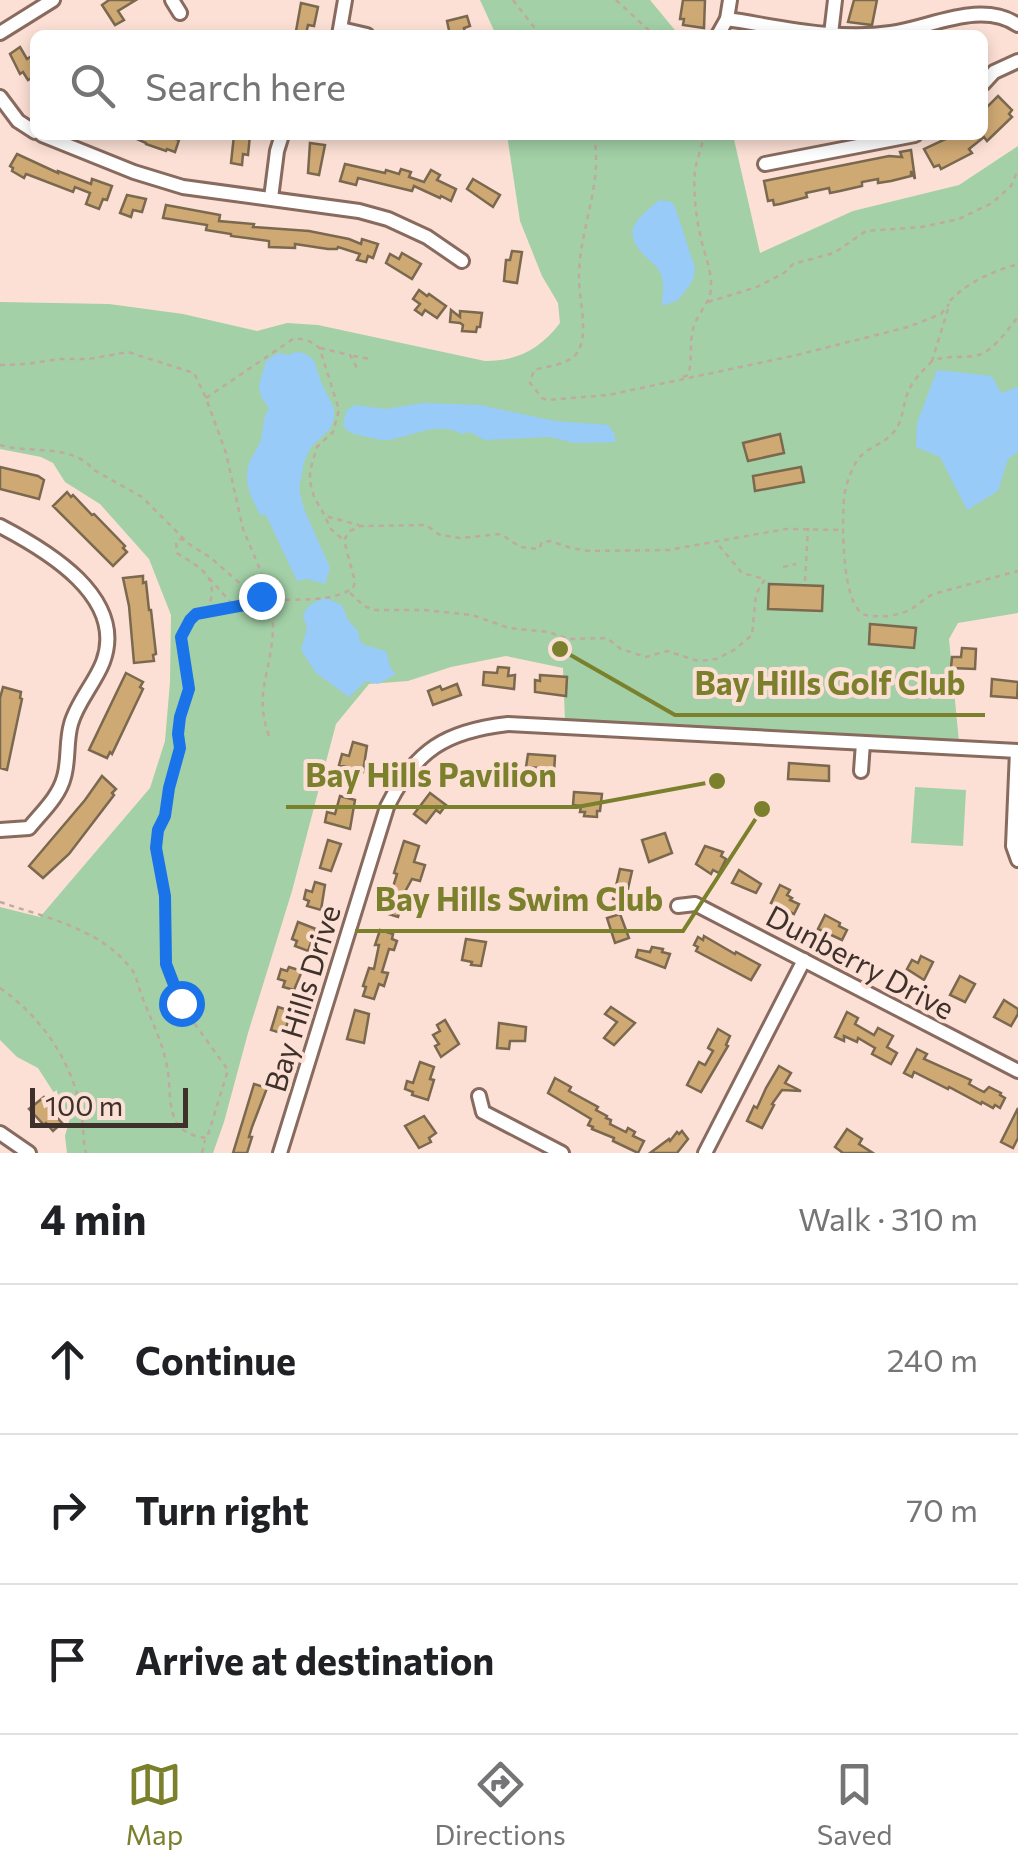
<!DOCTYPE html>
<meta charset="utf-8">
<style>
:root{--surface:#fff;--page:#f6f6f6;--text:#202124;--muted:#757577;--line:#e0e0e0;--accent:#7a802b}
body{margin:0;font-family:Commissioner,sans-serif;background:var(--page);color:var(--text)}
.scale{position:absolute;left:30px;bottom:25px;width:158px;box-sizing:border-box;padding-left:10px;border:5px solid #3e312b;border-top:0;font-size:28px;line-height:35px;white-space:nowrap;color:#3e312b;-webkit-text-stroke:8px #fce0d5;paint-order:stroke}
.stop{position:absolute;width:30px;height:30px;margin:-22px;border:8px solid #1a73e8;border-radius:50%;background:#fff}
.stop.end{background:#1a73e8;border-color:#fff;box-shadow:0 2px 10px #0008}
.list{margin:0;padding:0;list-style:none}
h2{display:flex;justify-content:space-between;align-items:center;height:130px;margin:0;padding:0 40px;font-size:42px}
h2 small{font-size:32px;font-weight:400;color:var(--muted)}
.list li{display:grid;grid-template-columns:65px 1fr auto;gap:30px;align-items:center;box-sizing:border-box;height:150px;padding:0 40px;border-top:2px solid var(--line)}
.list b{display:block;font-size:38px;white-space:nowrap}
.list em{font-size:32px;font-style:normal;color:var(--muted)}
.icon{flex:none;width:55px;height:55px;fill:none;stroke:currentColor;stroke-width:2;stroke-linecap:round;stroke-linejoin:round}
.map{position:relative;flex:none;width:1018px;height:1153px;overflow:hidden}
.search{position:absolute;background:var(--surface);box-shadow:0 5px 15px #0003;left:30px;right:30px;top:30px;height:110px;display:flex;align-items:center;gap:25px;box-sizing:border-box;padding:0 35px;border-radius:15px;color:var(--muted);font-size:38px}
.sheet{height:580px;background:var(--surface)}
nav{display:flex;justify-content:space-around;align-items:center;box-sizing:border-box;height:140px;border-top:2px solid var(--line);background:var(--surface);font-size:28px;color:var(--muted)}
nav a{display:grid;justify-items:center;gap:5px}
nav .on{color:var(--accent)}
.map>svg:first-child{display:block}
.green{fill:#a3d0a7}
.water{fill:#98cbf8}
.building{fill:#cfa974;stroke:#7a684f;stroke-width:2.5}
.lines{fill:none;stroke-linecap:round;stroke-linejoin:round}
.minor-casing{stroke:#886a5e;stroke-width:18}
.path{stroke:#c0a99f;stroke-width:2.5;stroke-dasharray:5 5;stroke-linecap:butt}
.minor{stroke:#fff;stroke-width:12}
.route{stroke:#1a73e8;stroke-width:12}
.labels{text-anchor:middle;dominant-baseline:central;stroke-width:8;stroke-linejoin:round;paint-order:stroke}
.street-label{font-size:30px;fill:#3e312b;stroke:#fce0d5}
.leader{fill:none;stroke:#7a802b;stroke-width:4}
.callout-dot{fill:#7a802b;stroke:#fce0d5;stroke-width:4}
.callout-label{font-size:32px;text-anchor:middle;font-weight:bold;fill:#7a802b;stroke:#fce0d5;stroke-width:8;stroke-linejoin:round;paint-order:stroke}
</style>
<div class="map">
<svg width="1018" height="1153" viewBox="0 0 1018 1153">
<rect width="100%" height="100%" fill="#fce0d5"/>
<g class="green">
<polygon points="480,0 650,0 679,35 496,35"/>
<path d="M507 135H733L760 253 853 211 959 185 1018 146V613L958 623 949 639 960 752C913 747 867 739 821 734 736 725 650 725 565 722L563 668 506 656 451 667 408 681 369 684 336 724 292 891 248 1033 224 1122 213 1153H67L65 1136 70 1118 38 1068 17 1057 0 1040V907L40 917 150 788 165 741 170 682 171 615 149 559 100 504 65 482 53 463 41 457 0 449V302L109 304 183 314 257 331 287 323 318 325 485 361C518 361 540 349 560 323L558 303 542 276 520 221Z"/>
<polygon points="915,787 966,790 963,846 911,843"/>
</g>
<g class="water">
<path d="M659 200 671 202 675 207 695 268 694 275 692 282 678 300 662 306C662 296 665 284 661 274 658 267 651 262 645 256 619 230 638 219 659 200Z"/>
<path d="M296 352 304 353 314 360 321 382 334 408V419L330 429 311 447 304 462 299 489 304 509 330 568 325 584 307 579 297 581 266 515H260C251 497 242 481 250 461 253 454 259 447 261 439 264 427 262 419 269 408L261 397 259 385 266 361 278 353 288 355Z"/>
<polygon points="937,370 992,376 1001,393 1018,387 1018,452 1008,459 998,491 967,510 940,457 916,447 917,423"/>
<path d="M423 403 480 405 555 421 608 425 614 433 616 442 575 443 549 437 485 440 469 432 462 434C441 422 416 434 394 439 385 442 372 438 363 436 353 434 349 433 343 426L346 411 355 405 385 409Z"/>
<path d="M326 598 342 605 348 620 358 631 360 641 364 645 386 651 391 669 396 674 378 684 366 681 349 697 316 673 301 650 307 628 303 616C306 605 316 601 326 598Z"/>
</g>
<g class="building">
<polygon points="109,0 136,0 118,11 124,20 115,25 102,5"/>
<polygon points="683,0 705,0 704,28 683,25 684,19 680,19"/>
<polygon points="854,0 877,0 872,25 848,22"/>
<polygon points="301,3 318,7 314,26 308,25 306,34 296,31"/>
<polygon points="467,16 470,26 464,28 465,35 450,35 447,21"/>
<polygon points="20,47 27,59 35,54 35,76 28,80 23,72 20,74 10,54"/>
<polygon points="998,96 1012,110 1009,114 1012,117 987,141 984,137 969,149 972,153 941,169 939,165 934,167 924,149 954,135 983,135 983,111"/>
<polygon points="128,135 163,135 179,140 175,152 167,149 166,151 146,144 146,143"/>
<polygon points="234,135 250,135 248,155 243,154 242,165 231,163"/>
<polygon points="310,143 325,145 319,175 308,173"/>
<polygon points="911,150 915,179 911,171 911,176 891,181 878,183 878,179 862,182 862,186 840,191 830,193 829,188 806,193 807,197 780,204 774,205 773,200 768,201 764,181 889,156 902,157 900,152"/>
<polygon points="17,154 58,173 58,171 91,184 92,179 112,186 107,200 103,199 99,209 86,204 90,193 75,187 73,192 29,175 26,174 24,178 12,171 13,168 10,166"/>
<polygon points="345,164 385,173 386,170 399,174 401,169 411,172 409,177 424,182 431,170 440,175 437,180 456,189 451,201 441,196 440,198 414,186 412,191 358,178 356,185 340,181"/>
<polygon points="473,179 500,195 493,207 467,189"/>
<polygon points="127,195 146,199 142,212 133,210 131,217 120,213"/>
<polygon points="166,205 220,215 219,221 254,224 253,227 309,231 349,239 361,244 362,239 378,244 373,258 368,256 366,262 357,260 360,254 338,247 337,249 328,249 295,244 295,248 269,247 269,241 231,236 231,234 206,230 207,225 163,218"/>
<polygon points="512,251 522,252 517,283 504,281 506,260 510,260"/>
<polygon points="402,253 421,264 412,279 386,263 390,254 399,259"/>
<polygon points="419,290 427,296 429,294 446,306 437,318 425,310 422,315 415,310 420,304 413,299"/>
<polygon points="451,310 460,317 460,311 482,313 480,327 477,327 476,332 462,331 463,325 460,323 450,322"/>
<polygon points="780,434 784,453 748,461 743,443"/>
<polygon points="0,467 38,476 44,480 39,499 0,489"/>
<polygon points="801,467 804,482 755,491 753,476"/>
<polygon points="67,492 71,497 73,495 92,515 94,514 125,546 123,548 127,552 113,566 53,506"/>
<polygon points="143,576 143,583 146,582 149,610 151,610 156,654 153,655 154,661 134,663 129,606 123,578"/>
<polygon points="769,584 823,586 822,611 768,609"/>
<polygon points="870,624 916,628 914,648 869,644"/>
<polygon points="962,648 976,649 975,669 951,668 952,657 961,657"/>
<polygon points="498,667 509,668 508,676 515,675 514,689 483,685 484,672 497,673"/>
<polygon points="126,673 143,682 140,687 143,689 112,754 110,752 107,758 89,750"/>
<polygon points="540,675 567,677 566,696 535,692 535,680 540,681"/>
<polygon points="992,679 1018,682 1017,698 991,696"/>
<polygon points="457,684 461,695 433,705 428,691 440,686 442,690"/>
<polygon points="3,687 21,692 20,698 22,699 7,770 0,768 0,698"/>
<polygon points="353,742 367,746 363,772 339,765 342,754 349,756"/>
<polygon points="528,754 555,756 554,773 538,772 539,768 526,767"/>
<polygon points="789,763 829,766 829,781 788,779"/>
<polygon points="102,776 116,789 112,793 114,795 69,854 43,878 29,866 85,800"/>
<polygon points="574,792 602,794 600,811 597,811 597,817 584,816 585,812 580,812 581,806 573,805"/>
<polygon points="430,793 446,805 440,813 436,810 426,823 414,814"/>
<polygon points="340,796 355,800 350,829 325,822 327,812 335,814"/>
<polygon points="665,833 672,853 649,862 642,840"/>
<polygon points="328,840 341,844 331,871 320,868"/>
<polygon points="404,841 419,846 414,862 425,865 420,881 412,879 406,890 398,917 388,914 391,904 388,903 397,874 394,873"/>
<polygon points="705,846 723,852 721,856 726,859 719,873 713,870 711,874 696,864"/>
<polygon points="620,869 632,871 625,902 613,899"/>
<polygon points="739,870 761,884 756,893 732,883"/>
<polygon points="315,882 325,885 321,910 307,906 309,901 304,899 306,890 312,892"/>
<polygon points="780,885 790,890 787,895 792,898 790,900 799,904 794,914 771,903"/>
<polygon points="620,914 629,938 615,943 607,918"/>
<polygon points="825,915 840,923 839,926 847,930 842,940 818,929"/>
<polygon points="298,922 316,929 308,951 295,946 297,941 292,939"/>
<polygon points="380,930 393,934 392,939 397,941 394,950 389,949 382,972 388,973 384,986 379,984 374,999 363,996 366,987 363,986 369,968 374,969 379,945 375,945"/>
<polygon points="704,936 735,954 736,952 760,965 751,980 696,951 698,947 694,945 698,937 703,940"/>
<polygon points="466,939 486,942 481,966 471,965 472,962 462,960"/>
<polygon points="652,947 663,949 662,952 670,954 665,968 636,957 638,950 650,952"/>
<polygon points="921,956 933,962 924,980 907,969 912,960 918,963"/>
<polygon points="289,967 302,971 294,990 283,987 285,981 278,979 281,969 287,971"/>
<polygon points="960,976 975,984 965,1002 950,995"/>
<polygon points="1004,1000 1018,1009 1018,1014 1011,1026 994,1017"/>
<polygon points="278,1007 291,1011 284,1034 271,1030"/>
<polygon points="611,1007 635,1023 614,1045 604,1038 617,1022 605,1014"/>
<polygon points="355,1010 369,1014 364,1043 347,1039"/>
<polygon points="847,1012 858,1018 855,1024 874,1035 878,1028 893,1036 887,1047 897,1053 891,1064 872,1054 875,1048 858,1038 857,1042 844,1036 844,1041 835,1037"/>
<polygon points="445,1020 459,1044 441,1057 435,1046 439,1044 433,1035 440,1031 437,1025"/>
<polygon points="499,1023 526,1027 525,1041 510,1041 509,1049 497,1048"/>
<polygon points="718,1029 730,1036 726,1045 728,1046 701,1092 687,1085 699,1062 705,1065 713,1051 708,1048"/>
<polygon points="917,1049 927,1054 924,1059 971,1080 969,1084 978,1089 984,1092 989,1087 1001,1093 1000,1095 1005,1098 1000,1108 995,1105 993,1108 982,1102 981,1104 949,1087 948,1089 914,1072 912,1077 904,1073"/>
<polygon points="420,1062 434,1067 430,1079 434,1080 428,1100 412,1095 413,1092 405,1089 407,1081 413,1083"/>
<polygon points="779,1066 791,1073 785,1083 801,1091 782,1090 772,1104 774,1105 762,1128 747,1121 754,1106 757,1108 766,1088"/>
<polygon points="555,1078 571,1087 569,1091 598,1107 596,1110 607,1116 606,1118 611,1120 610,1124 626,1132 628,1128 635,1132 633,1136 644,1141 638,1153 613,1141 614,1138 592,1129 593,1127 588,1125 591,1119 548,1093"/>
<polygon points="254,1084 267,1088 252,1127 249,1137 252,1137 247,1153 233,1153"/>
<polygon points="44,1097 53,1107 50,1110 62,1123 53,1131 46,1123 44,1125 29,1109"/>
<polygon points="1018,1108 1018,1138 1013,1148 1001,1142"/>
<polygon points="424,1116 436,1133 429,1138 431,1142 419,1148 405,1126"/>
<polygon points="847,1129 862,1139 859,1144 873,1153 843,1153 835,1147"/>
<polygon points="682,1131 688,1139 677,1153 650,1153 669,1139 670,1141 677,1132 679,1134"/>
</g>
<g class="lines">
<g class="minor-casing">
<g id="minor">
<polyline points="172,0 180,13"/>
<path d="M727 19C780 27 837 41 891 33 932 27 981 0 1018 25"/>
<polyline points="341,29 367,35"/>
<polyline points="0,33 53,0"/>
<polyline points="831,34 835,0"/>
<polyline points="339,35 345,0"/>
<polyline points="718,35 727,19 730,0"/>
<polyline points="983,84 994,72 1018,61"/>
<polyline points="0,97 18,121 35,132"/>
<polyline points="42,135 134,172 183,187 359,211 388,219 427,237 462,261"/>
<polyline points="765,164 915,135"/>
<polyline points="271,198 277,151 282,135"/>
<path d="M0 526C46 550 127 597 103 662 95 683 77 702 71 724 66 741 69 760 64 777 59 797 41 813 29 828L0 830"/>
<polyline points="1017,751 1013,846 1018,860"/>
<polyline points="861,771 863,743"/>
<polyline points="678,906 695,904 1018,1071"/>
<polyline points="479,1096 483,1112 562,1153"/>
<polyline points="0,1133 29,1153"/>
<path d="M280 1153 387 807C415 750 446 731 508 724L1018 751"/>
<polyline points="705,1153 804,960"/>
</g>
</g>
<g class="path">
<polyline points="513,0 534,27 544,35"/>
<polyline points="616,0 654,35"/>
<path d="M594 135C603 185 580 226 579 275 578 297 590 334 577 353 568 365 547 366 534 370L530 383 542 398 548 400 608 395 797 355 908 327 941 314 949 304"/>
<path d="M950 301C967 282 994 271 1018 264"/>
<polyline points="708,302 757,287 784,273 793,264 834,253 866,231 922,227 959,219 992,203 1011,186 1018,170"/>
<path d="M948 309 932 361C947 355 959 358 974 356 992 354 1007 330 1018 317"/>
<polyline points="320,348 350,355 358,370"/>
<polyline points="353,356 371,359"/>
<path d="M932 361C923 371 913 379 908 392 902 406 904 422 892 434 881 446 864 448 856 462 850 473 845 487 844 499 842 520 841 609 866 615 880 618 899 616 911 609 920 604 926 596 937 593L1018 571"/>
<polyline points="0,365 27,364 60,359 89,359 128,352 194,373 206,398 226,453 243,529 272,598"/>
<path d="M683 377 688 375C693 360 689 344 693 329 697 313 711 303 711 287 712 270 703 251 700 234 696 215 693 192 695 172 696 160 702 148 704 135"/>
<path d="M206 398 293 339C303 338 313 341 320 349L339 410 333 432 317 447 310 471V482L314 497 325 516 359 525"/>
<path d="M0 445C31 454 71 443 94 470L142 497 189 544 211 558 244 587 271 600"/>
<polyline points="326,519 331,529 342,539"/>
<path d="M184 540 180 539 176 542 177 553C200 568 222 577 207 610"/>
<polyline points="783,567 796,564"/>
<polyline points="209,578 233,605"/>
<polyline points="805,581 808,528"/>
<polyline points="350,593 364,606 374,610 425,610 472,615 509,628 549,632 568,639 607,638 621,649 646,657 667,651 698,661 716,659 734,650 752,635 756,594 765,579 742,573 716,542"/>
<path d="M269 736C255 696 268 680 272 641 274 628 272 614 272 601 297 598 331 603 353 588L355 582 344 540 350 531 361 526 426 525 440 535 460 538 501 534 520 547 539 549 542 542 550 541 571 548 590 551 668 550 786 529 844 530"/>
<path d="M0 902C44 917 98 928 129 966 137 975 137 983 141 994 150 1018 162 1040 167 1066 171 1084 167 1111 179 1126 186 1134 197 1137 207 1138L228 1070 189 1016 168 972 164 944 165 896 156 848 158 830 165 816 169 788 179 748 178 734 180 717 189 689 181 637 190 620 199 613 272 601"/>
<path d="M0 988C40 1016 69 1057 80 1105 84 1121 82 1137 86 1153"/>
<polyline points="202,1153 205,1140"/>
</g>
<use href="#minor" class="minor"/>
</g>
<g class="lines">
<polyline class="route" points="181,1003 166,964 165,896 156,848 158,830 165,816 169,788 180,748 178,734 180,717 189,689 181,637 190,620 196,614 272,600 261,596"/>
</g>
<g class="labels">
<g class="street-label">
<text transform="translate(861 961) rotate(28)">Dunberry Drive</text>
<text transform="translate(301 998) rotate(-73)">Bay Hills Drive</text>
</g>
</g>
<path class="leader" d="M560 649L675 715H985M717 781L577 807H286M762 809L683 931H355"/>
<g class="callout-dot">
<circle cx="560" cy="649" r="10"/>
<circle cx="717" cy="781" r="10"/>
<circle cx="762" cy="809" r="10"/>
</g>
<g class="callout-label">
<text x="830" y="695">Bay Hills Golf Club</text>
<text x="431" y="787">Bay Hills Pavilion</text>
<text x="519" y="911">Bay Hills Swim Club</text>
</g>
</svg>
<div class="scale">100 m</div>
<div class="stop" style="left:181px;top:1003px"></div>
<div class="stop end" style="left:261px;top:596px"></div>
<div class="search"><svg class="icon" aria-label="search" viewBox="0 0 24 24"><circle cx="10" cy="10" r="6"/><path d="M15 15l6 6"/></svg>Search here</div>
</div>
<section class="sheet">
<h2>4 min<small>Walk · 310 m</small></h2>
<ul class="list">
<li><svg class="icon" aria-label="ahead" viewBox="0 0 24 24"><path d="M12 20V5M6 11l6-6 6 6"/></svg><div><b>Continue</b></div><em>240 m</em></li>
<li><svg class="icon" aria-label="right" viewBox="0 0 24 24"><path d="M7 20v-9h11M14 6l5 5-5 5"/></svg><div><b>Turn right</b></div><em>70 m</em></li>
<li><svg class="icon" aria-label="arrive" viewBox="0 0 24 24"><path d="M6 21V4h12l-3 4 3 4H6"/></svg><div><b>Arrive at destination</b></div></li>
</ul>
</section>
<nav>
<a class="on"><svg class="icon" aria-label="map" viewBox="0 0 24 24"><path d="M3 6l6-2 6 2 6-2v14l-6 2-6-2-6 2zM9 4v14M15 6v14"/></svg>Map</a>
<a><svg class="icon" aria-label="directions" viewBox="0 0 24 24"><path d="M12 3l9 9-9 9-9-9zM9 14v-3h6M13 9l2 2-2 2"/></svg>Directions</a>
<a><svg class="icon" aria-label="saved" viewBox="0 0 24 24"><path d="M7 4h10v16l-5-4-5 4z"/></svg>Saved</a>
</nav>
